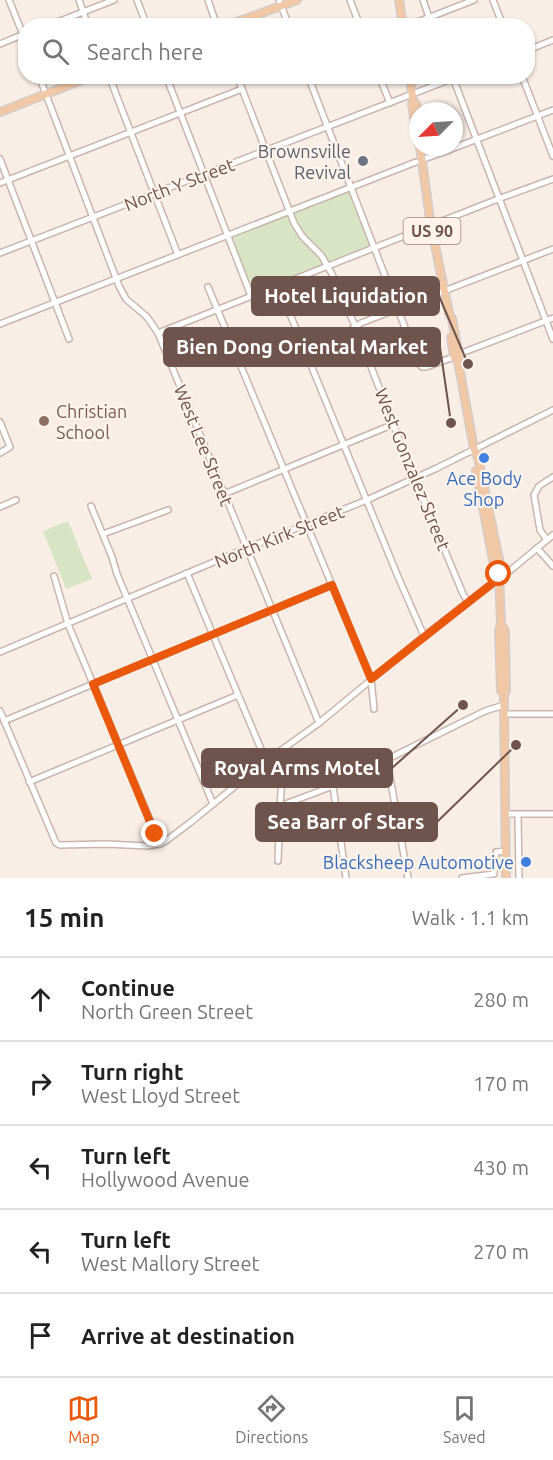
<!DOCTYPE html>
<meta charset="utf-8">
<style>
:root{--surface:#fff;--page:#f6f6f6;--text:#222;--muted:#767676;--line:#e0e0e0;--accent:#ea580c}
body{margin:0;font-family:Ubuntu,sans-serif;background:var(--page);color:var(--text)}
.compass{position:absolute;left:409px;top:102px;width:54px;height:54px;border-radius:50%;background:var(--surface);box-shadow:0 2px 4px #0004;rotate:246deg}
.stop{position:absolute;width:18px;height:18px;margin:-14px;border:4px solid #ea580c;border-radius:50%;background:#fff}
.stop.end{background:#ea580c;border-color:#fff;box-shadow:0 2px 6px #0008}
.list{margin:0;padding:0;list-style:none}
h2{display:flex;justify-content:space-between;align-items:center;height:78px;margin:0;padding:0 24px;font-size:26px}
h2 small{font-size:20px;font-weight:400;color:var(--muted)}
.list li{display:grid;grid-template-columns:39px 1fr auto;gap:18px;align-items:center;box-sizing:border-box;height:84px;padding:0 24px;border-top:2px solid var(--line)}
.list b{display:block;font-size:22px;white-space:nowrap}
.list p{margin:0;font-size:20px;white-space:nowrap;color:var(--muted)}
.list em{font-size:20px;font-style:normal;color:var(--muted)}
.icon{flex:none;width:33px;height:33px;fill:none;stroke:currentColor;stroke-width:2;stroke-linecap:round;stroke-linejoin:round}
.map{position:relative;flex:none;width:553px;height:878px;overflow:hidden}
.search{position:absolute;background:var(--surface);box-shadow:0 2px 4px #0004;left:18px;right:18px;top:18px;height:66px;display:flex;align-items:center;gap:15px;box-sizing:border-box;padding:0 21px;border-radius:24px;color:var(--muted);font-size:22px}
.sheet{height:498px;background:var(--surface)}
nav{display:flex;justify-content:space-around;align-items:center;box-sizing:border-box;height:84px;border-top:2px solid var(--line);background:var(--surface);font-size:16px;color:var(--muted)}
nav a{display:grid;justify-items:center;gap:3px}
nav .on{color:var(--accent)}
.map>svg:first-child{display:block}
.green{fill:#d8e5c5}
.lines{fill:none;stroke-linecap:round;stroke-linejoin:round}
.minor-casing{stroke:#c9b5ad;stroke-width:8}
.major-casing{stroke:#d4ccca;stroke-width:10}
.minor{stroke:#fff;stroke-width:5}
.major{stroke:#f1c8a5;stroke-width:7}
.route{stroke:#ea580c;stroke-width:8}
.worship-dot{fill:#6b7280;stroke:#fdf3eb;stroke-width:2}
.education-dot{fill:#8d6e63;stroke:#fdf3eb;stroke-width:2}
.shop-dot{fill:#3f7fe0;stroke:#fdf3eb;stroke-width:2}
.labels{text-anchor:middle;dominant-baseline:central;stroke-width:4.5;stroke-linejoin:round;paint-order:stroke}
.shield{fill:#fdf3eb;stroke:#9a847c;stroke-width:1.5}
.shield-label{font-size:16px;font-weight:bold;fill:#6f544d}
.worship-label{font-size:18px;fill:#5b616d;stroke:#fdf3eb;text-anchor:end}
.street-label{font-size:18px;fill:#6f544d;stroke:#fdf3eb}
.education-label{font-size:18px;fill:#785e54;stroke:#fdf3eb;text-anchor:start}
.shop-label{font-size:18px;fill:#366cbe;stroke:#fdf3eb}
.leader{fill:none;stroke:#6f544d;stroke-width:2}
.callout-dot{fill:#6f544d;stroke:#fdf3eb;stroke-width:2}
.callout{fill:#6f544d;stroke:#6f544d;stroke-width:2}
.callout-label{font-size:20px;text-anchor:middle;font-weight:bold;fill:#fff}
</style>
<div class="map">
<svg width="553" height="878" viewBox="0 0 553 878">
<rect width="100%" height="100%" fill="#f9eee5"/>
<g class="green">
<path d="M350 191 372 247 329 264C318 245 301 235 293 213Z"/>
<polygon points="288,215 297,233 319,256 325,265 253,293 231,237"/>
<polygon points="68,521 92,579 66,589 43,531"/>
</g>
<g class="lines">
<g class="minor-casing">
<g id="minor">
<polyline points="9,0 26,42"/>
<polyline points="79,0 88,26"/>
<polyline points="137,0 147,26"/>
<polyline points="208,0 217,26"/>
<polyline points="279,0 289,26"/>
<polyline points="350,0 360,26"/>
<polyline points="423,0 432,26"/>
<polyline points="493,0 503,26"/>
<polyline points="47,26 114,0"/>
<polyline points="407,26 474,0"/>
<polyline points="0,44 24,34"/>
<polyline points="528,50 553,40"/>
<polyline points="39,76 119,286 126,299 147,317 158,333 319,723"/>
<polyline points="109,76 178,255"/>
<polyline points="166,76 251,296"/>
<polyline points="237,76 294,223 302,236 321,255 332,274 356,328 406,457 463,594 468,602"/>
<polyline points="308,76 419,364 422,367 426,367 454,357"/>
<polyline points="379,76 390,103"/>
<polyline points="522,76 553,156"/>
<polyline points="453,78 553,339"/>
<polyline points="0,159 69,339"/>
<polyline points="421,160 441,153 553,110"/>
<polyline points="0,183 242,89"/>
<polyline points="0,253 459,76"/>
<polyline points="278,285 399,579 424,636"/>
<polyline points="208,287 371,679 374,709"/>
<polyline points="0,324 416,162"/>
<polyline points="158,333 498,199 553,179"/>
<polyline points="305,351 349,331 361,323 553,249"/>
<polyline points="459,354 553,318"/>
<polyline points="0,422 10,447 0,453"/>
<polyline points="224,494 394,424"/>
<polyline points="91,506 112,557 117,574 213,804"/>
<polyline points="0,507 16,500"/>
<polyline points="103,534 168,510"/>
<polyline points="547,540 540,530 534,495 539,486 553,477"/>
<polyline points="537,548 553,566"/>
<polyline points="187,573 266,761"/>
<polyline points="54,576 68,624 160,844"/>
<polyline points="0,652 247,548 367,500 437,468 553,410"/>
<polyline points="0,711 56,843 60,845 107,844 147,846 160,844 167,840 191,822 266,761 319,723 424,636 512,569 553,535"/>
<polyline points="504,714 553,714"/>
<polyline points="4,721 332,585"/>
<polyline points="386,760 388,766 408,878"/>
<polyline points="29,782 238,695"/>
<polyline points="333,786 346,878"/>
<polyline points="280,806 333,786 485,711 504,705"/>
<polyline points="506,814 553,814"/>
<polyline points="518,815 519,878"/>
<polyline points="278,861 280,806 283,763 283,759 279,752"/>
<polyline points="462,878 494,874 496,852 506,851"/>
</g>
</g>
<g class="major-casing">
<g id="major">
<polyline points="399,0 403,26"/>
<polyline points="226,26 297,0"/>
<polyline points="410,76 413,101 416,104 418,116"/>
<polyline points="413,101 412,104 418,143"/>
<polyline points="0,112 92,76"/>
<polyline points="420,147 431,226 449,313 452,319 459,356 458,361 474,449 478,458 500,564 499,574 501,624 499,631 501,691 504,694"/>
<polyline points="451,337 454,357 458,361"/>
<polyline points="476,471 494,565 499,570"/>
<polyline points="501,624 505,631 506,691 504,694 504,705 506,878"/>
</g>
</g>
<use href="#minor" class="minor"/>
<use href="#major" class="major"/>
</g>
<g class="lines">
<polyline class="route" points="155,834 93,684 332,585 371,679 499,578 499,574"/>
</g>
<circle class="worship-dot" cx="363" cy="161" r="6"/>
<circle class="education-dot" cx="44" cy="421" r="6"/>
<g class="shop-dot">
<circle cx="484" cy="458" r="6"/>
<circle cx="526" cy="862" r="6"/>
</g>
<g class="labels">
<rect class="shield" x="403.5" y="218" width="57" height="26" rx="4.5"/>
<g class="shield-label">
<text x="432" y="231">US 90</text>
</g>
<g class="worship-label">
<text x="351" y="151">Brownsville<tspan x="351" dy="21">Revival</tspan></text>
</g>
<g class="street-label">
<text transform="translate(179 184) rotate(-21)">North Y Street</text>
<text transform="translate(204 445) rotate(68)">West Lee Street</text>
<text transform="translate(413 469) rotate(68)">West Gonzalez Street</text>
<text transform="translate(279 536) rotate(-22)">North Kirk Street</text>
</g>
<g class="education-label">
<text x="56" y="411">Christian<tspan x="56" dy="21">School</tspan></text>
</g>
<g class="shop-label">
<text x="484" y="478">Ace Body<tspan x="484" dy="21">Shop</tspan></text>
<text x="514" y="862" text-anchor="end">Blacksheep Automotive</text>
</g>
</g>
<path class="leader" d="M468 364L439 296M451 423L440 347M463 705L392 768M516 745L437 822"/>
<g class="callout-dot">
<circle cx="468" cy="364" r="6"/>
<circle cx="451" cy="423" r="6"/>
<circle cx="463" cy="705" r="6"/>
<circle cx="516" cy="745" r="6"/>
</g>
<g class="callout">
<rect x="252" y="277" width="187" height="38" rx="6"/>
<rect x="164" y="328" width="276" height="38" rx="6"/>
<rect x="202" y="749" width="190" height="38" rx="6"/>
<rect x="256" y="803" width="181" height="38" rx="6"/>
</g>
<g class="callout-label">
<text x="346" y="303">Hotel Liquidation</text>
<text x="302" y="354">Bien Dong Oriental Market</text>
<text x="297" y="775">Royal Arms Motel</text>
<text x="346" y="829">Sea Barr of Stars</text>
</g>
</svg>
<svg class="compass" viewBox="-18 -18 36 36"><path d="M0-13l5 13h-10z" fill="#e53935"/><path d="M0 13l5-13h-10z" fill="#767676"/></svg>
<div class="stop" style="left:499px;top:574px"></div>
<div class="stop end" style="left:155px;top:834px"></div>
<div class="search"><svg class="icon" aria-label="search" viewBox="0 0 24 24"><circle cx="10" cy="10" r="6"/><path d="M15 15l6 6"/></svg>Search here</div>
</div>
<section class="sheet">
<h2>15 min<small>Walk · 1.1 km</small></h2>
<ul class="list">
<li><svg class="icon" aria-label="ahead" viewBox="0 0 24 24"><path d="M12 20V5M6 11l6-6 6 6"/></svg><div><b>Continue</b><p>North Green Street</p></div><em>280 m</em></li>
<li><svg class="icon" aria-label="right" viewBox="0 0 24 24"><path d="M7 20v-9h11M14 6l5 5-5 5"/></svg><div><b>Turn right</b><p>West Lloyd Street</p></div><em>170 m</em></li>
<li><svg class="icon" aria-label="left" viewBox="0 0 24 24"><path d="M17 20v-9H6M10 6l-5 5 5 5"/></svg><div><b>Turn left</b><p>Hollywood Avenue</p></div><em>430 m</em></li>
<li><svg class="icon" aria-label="left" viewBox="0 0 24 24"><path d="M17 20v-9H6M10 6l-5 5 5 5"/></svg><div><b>Turn left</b><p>West Mallory Street</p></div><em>270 m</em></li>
<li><svg class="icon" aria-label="arrive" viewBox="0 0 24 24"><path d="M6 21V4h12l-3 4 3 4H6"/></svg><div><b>Arrive at destination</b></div></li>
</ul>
</section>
<nav>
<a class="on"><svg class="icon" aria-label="map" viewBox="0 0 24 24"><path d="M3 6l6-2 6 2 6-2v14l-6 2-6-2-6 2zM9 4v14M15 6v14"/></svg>Map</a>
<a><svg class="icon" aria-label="directions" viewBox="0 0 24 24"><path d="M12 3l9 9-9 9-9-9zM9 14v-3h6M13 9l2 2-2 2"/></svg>Directions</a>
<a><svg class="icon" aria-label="saved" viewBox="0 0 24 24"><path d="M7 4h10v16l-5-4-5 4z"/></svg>Saved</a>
</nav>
